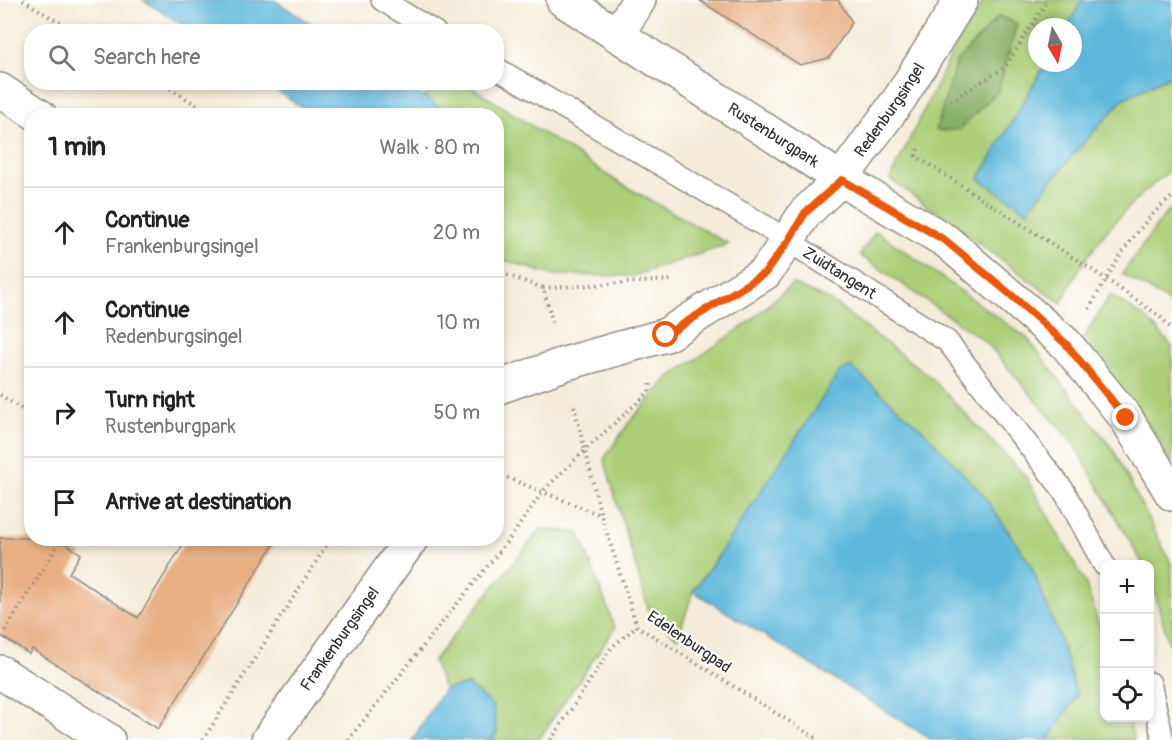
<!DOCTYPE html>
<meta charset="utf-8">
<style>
:root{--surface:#fff;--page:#f6f6f6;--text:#222;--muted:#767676;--line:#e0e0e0}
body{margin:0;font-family:Pangolin,sans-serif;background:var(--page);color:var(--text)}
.controls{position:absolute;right:18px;bottom:18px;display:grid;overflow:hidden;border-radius:12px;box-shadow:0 3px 9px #0003}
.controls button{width:54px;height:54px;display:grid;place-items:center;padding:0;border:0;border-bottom:2px solid var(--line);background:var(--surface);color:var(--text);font:30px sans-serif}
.compass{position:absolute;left:1028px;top:18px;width:54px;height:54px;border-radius:50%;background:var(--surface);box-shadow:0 3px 9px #0003;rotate:171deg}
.stop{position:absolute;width:18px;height:18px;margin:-14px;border:4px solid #ea580c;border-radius:50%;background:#fff}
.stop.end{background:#ea580c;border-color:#fff;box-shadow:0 2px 6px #0008}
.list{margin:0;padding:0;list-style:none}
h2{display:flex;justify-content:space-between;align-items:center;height:78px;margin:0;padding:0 24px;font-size:26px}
h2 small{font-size:20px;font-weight:400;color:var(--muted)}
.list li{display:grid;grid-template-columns:39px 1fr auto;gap:18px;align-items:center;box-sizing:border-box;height:90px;padding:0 24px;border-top:2px solid var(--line)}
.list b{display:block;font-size:22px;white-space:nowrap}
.list p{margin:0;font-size:20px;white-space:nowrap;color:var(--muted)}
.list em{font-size:20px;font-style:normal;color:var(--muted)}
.icon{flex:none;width:33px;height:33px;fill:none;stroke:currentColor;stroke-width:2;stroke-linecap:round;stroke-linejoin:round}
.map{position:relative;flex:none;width:1172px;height:740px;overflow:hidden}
.search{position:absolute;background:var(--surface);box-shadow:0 3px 9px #0003;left:24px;top:24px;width:480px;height:66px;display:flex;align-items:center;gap:15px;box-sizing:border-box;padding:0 21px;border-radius:24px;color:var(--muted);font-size:22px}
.panel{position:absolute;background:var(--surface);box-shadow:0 3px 9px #0003;left:24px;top:108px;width:480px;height:438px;border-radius:24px}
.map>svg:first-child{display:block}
.green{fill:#abce77;stroke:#6b7c51;stroke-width:1.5}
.forest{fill:#88b168;stroke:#5a6e4a;stroke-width:1.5}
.water{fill:#5cb7da;stroke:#447182;stroke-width:1.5}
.building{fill:#e8af83}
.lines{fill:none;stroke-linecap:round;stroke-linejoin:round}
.lane-casing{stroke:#908c82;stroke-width:24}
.street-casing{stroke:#908c82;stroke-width:36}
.secondary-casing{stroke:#908c82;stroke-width:36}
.path{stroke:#908c82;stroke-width:4;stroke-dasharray:1.5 4.5;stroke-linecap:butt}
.lane{stroke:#fff;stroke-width:21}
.street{stroke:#fff;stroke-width:33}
.secondary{stroke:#fff;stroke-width:33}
.route{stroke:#ea580c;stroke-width:8}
.labels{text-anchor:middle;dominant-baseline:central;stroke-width:4.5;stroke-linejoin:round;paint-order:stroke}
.street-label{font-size:16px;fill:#2b2b2b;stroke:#fff}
</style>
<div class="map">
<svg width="1172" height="740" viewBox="0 0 1172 740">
<rect width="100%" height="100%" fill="#fff"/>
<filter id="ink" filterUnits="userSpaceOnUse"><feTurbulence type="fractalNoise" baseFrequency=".0167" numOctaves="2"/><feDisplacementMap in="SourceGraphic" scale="12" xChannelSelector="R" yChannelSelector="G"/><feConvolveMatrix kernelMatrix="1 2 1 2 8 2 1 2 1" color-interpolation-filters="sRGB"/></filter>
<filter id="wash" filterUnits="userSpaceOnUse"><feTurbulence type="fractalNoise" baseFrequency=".008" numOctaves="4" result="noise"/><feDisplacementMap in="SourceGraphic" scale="24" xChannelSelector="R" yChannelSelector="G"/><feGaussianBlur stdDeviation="1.35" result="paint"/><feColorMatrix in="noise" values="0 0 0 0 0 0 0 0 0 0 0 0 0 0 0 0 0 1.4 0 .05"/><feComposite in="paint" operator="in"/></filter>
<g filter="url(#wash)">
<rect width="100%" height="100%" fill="#f4ecd8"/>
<g class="green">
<path d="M984 0H1082L1067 27H1037V63H1046L979 179 1027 211 1073 155 1123 99 1172 75V169C1125 205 1086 250 1061 303L890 179 960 37Z"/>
<polygon points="436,83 466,83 618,182 729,244 633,276 552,275 497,258 496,116 447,115 448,114 425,97"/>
<polygon points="1172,208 1172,306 1165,299 1122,274 1166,213"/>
<polygon points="876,231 1027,338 1114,451 1172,565 1172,644 1169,644 1150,575 1150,564 1143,564 1075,446 986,342 860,255"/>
<polygon points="792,284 831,301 929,376 1026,477 1086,584 1104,642 1104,718 1128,718 1134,740 1048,740 1077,696 1060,639 1030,563 840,372 719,555 693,591 678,638 650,615 604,459 630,421 670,377 748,323"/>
<polygon points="1110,295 1147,319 1172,346 1172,464 1152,429 1081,342"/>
<polygon points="541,529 579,533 615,628 538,740 492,740 497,732 468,685 444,689 433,661"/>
</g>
<polygon class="forest" points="999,16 1017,24 998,91 958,130 936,131 956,62"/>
<g class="water">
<polygon points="143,0 274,0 323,31 192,31"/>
<polygon points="1082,0 1172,0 1172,75 1123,99 1073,155 1027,211 979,179 1046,63 1073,63 1073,27 1067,27"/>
<polygon points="266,83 403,83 448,113 447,116 313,115"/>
<polygon points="851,367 924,431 984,496 1030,563 1060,639 1077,696 1048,740 932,740 693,591 719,555 840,371"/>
<polygon points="468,685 493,706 497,732 492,740 412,740 444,689"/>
</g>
<g id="blocks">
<g class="building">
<polygon points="699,0 838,0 852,22 829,58 800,65"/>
<polygon points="0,538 57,538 81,554 69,573 138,618 187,538 278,538 158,729 32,649 29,654 0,635"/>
</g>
</g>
</g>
<g filter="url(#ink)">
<use href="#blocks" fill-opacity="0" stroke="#908c82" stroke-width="1.5"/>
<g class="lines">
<g class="lane-casing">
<g id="lane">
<polyline points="382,0 435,32"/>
<path id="s1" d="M496 68 763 225 947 341 1064 491 1104 565"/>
<polyline points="1150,683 1163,740"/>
</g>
</g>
<g class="street-casing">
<g id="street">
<path id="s2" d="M563 0 841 179 946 241 1066 344 1126 418 1172 494"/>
<polyline points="617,35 639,0"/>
<path id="s3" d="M496 388 564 364 666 335 765 273 788 240 805 213 841 179 900 98 961 0"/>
<polyline points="0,672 108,740"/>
</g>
</g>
<g class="secondary-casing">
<g id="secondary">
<polyline points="0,90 40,116"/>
<path id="s4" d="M268 740 412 538"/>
</g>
</g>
<g class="path">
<polyline points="23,0 75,32"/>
<polyline points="160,82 214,116"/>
<polyline points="951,101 1005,67 1048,0"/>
<polyline points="918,149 916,156 1106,279 1158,315 1172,329"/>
<polyline points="496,271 543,288 553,323"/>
<polyline points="543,288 671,280"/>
<path d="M1089 309C1112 268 1135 226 1172 197"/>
<polyline points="0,395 32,416"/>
<polyline points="574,406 601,515 637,626 819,740"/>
<polyline points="496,473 600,515"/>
<polyline points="5,631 62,538"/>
<polyline points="203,740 331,538"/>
<polyline points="348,740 514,533 543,491 585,450 649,392 651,383"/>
<polyline points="551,740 612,647 637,626"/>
</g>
<use href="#lane" class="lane"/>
<use href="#street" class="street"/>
<use href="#secondary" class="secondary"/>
</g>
</g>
<g class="lines" filter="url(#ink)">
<polyline class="route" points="666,335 765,273 789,240 805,213 842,180 946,241 1010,294 1066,344 1126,418"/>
</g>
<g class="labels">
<g class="street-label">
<text stroke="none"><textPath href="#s3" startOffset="501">Redenburgsingel</textPath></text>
<text stroke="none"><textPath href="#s2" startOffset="250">Rustenburgpark</textPath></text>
<text stroke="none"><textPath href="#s1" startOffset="400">Zuidtangent</textPath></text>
<text stroke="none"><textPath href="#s4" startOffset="124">Frankenburgsingel</textPath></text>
<text transform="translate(689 642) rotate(34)">Edelenburgpad</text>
</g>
</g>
</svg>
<div class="controls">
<button>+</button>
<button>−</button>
<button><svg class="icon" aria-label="locate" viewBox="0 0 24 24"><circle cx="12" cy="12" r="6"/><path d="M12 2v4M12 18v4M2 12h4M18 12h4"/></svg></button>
</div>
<svg class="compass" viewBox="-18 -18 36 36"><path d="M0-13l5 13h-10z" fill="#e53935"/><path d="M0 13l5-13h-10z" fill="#767676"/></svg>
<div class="stop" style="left:666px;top:335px"></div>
<div class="stop end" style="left:1126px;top:418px"></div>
<div class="search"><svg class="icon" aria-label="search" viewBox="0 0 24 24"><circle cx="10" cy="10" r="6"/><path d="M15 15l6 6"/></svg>Search here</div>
<section class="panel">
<h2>1 min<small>Walk · 80 m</small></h2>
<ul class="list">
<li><svg class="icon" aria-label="ahead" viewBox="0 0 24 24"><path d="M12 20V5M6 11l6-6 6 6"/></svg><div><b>Continue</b><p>Frankenburgsingel</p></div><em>20 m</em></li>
<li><svg class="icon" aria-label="ahead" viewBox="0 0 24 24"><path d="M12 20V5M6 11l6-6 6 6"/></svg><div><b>Continue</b><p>Redenburgsingel</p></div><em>10 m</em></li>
<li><svg class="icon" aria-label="right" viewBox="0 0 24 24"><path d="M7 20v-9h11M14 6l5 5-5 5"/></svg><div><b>Turn right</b><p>Rustenburgpark</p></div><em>50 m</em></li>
<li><svg class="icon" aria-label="arrive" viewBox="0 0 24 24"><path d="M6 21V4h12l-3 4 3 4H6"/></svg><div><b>Arrive at destination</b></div></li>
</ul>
</section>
</div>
